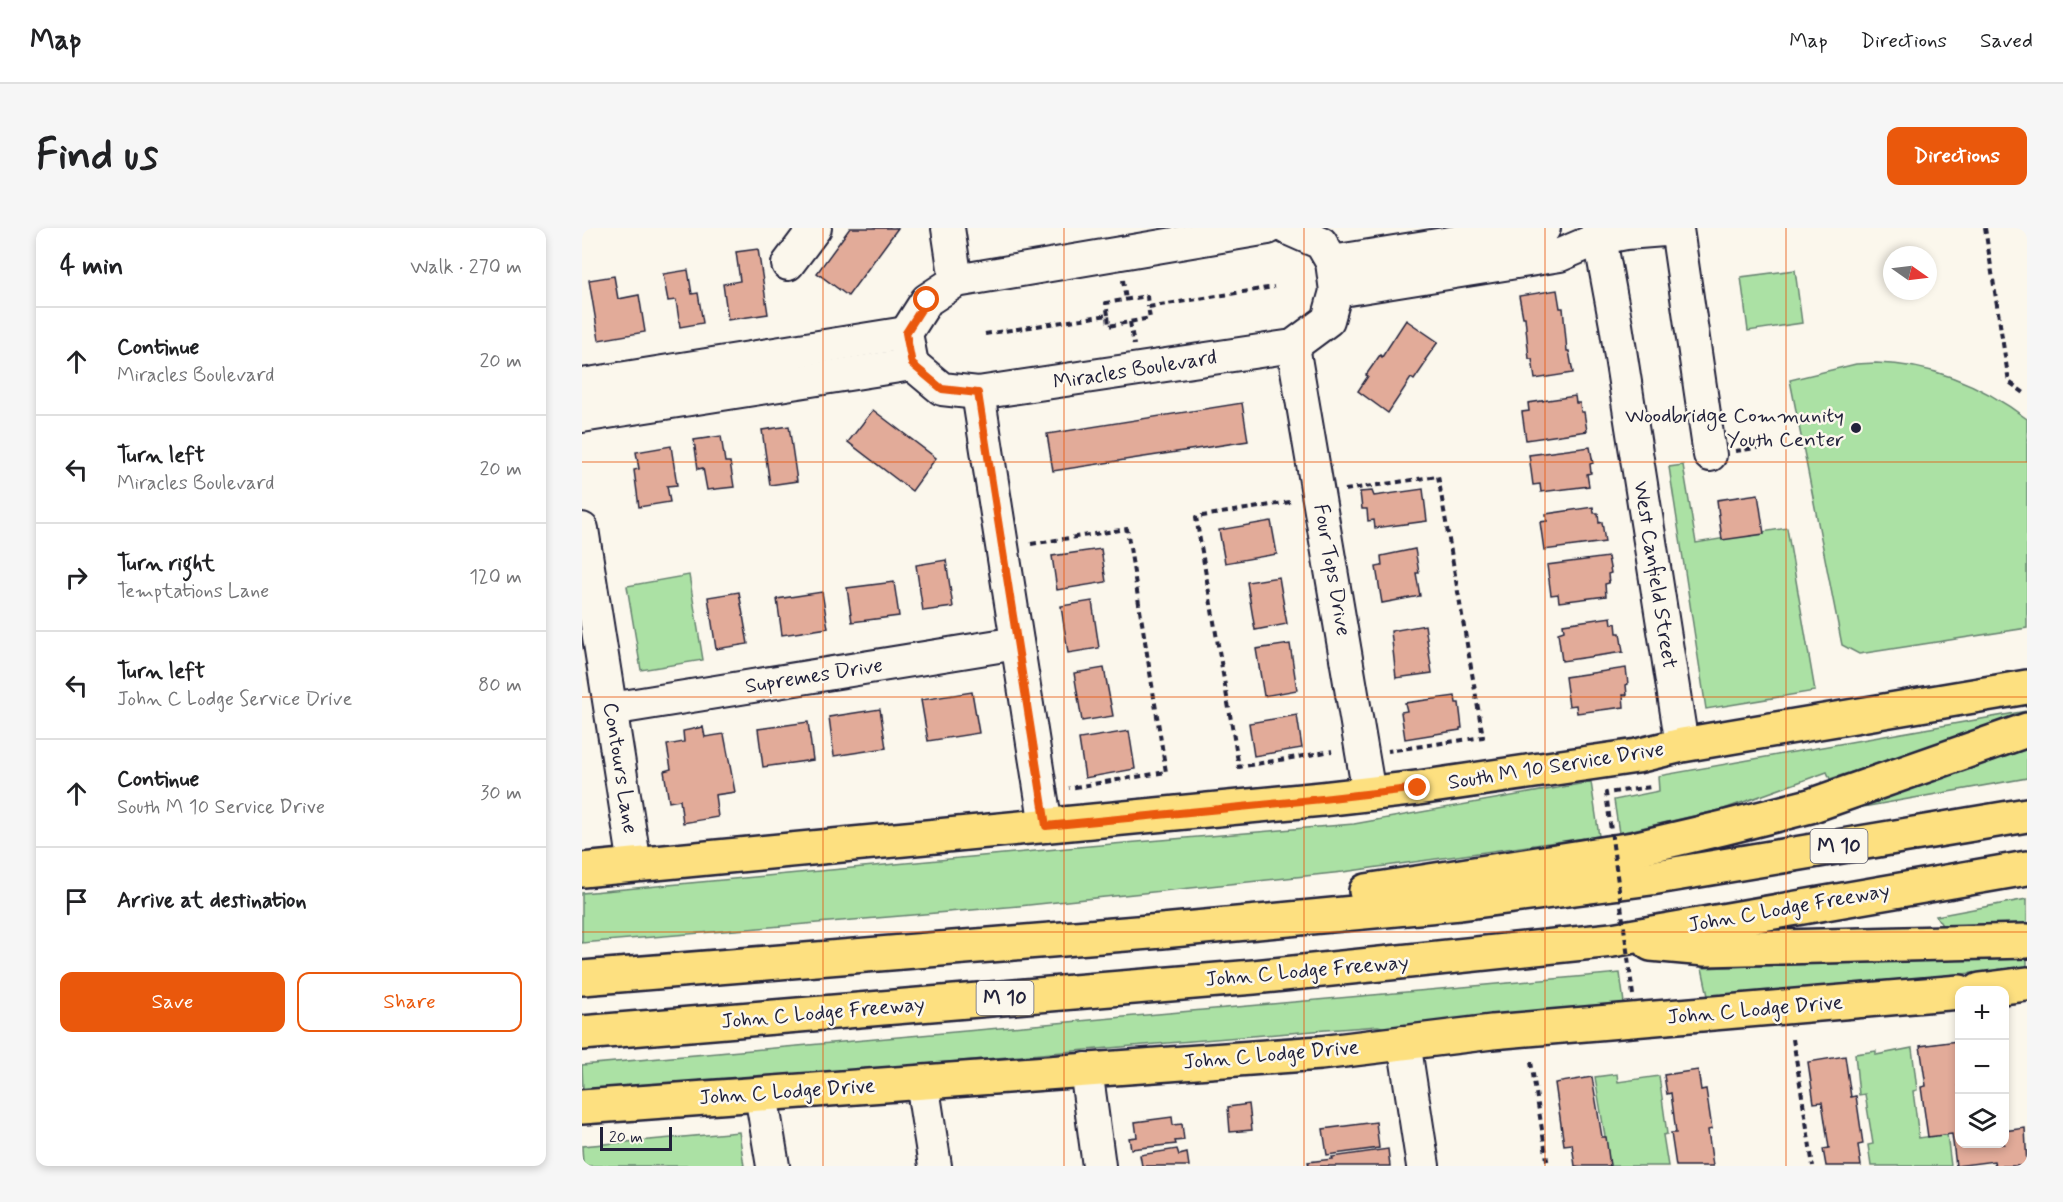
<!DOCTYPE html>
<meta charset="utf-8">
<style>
:root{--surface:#fff;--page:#f6f6f6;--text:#202124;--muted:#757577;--line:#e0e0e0;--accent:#ea580c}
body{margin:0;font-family:Mynerve,sans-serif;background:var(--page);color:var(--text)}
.controls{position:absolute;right:18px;bottom:18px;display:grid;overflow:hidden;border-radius:12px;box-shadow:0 3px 9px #0003}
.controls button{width:54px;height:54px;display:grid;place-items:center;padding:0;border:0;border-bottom:2px solid var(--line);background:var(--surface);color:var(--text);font:30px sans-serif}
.compass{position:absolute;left:1301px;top:18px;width:54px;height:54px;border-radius:50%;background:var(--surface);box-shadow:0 3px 9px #0003;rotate:104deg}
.scale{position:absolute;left:18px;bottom:15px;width:72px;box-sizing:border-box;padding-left:6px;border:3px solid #22223b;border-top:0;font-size:16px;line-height:21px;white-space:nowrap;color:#22223b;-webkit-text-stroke:4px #fbf7ec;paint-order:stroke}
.stop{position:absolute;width:18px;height:18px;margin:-14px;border:4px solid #ea580c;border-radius:50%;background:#fff}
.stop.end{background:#ea580c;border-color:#fff;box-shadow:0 2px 6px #0008}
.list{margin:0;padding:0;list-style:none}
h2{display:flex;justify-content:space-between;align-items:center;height:78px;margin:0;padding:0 24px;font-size:26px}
h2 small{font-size:20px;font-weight:400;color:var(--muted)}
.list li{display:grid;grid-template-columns:39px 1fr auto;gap:18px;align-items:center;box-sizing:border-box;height:108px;padding:0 24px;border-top:2px solid var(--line)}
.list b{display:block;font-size:22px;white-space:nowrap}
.list p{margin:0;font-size:20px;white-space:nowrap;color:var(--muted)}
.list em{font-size:20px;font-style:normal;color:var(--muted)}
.actions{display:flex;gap:12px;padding:18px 24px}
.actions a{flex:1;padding:14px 0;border:2px solid var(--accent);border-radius:12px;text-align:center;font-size:21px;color:var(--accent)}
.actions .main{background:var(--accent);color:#fff}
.icon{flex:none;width:33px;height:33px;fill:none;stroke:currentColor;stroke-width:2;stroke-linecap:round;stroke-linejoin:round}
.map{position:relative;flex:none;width:1445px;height:938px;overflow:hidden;border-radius:12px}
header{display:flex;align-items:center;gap:36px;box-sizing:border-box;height:84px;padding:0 30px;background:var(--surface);border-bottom:2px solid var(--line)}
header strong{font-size:28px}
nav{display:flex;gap:33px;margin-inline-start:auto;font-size:21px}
.intro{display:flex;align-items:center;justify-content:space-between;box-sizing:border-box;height:144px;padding:0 36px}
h1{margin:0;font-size:42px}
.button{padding:15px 27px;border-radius:12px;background:var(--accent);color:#fff;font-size:21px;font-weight:700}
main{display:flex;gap:36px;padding:0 36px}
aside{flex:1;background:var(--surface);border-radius:12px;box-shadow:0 3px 9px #0003}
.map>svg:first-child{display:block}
.green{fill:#abe1a4;stroke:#668270;stroke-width:1.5}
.building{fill:#e2ab99;stroke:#22223b;stroke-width:1.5}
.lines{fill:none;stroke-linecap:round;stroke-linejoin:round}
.minor-casing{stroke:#22223b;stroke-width:36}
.major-casing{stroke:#22223b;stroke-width:38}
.highway-casing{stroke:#22223b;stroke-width:38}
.path{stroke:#22223b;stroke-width:4;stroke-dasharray:6 4.5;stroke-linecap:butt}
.minor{stroke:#fbf7ec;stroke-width:32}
.major{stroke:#fde080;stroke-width:33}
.highway{stroke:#fde080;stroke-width:33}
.path-bridge{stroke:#22223b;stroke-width:4;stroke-dasharray:6 4.5;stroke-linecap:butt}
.route{stroke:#ea580c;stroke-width:8}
.grid{fill:none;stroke:#e8590c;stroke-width:1.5;stroke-opacity:0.55}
.poi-dot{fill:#22223b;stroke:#fbf7ec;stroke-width:2}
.labels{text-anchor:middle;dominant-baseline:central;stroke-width:5;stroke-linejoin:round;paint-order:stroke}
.shield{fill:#fbf7ec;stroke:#636270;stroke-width:1.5}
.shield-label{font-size:20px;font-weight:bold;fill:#22223b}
.street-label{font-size:21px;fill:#22223b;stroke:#fbf7ec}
.poi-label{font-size:21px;fill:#22223b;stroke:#fbf7ec;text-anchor:end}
</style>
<header>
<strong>Map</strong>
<nav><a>Map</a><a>Directions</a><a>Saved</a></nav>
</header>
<div class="intro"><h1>Find us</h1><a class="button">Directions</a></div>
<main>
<aside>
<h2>4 min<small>Walk · 270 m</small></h2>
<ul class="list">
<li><svg class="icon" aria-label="ahead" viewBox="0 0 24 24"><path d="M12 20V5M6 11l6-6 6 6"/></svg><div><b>Continue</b><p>Miracles Boulevard</p></div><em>20 m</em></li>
<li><svg class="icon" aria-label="left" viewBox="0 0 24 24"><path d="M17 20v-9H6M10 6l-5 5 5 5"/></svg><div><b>Turn left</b><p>Miracles Boulevard</p></div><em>20 m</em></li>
<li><svg class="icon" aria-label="right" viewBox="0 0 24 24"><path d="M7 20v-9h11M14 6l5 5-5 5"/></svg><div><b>Turn right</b><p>Temptations Lane</p></div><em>120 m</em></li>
<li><svg class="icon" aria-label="left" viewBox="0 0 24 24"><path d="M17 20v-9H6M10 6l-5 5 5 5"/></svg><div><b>Turn left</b><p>John C Lodge Service Drive</p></div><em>80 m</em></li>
<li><svg class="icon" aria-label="ahead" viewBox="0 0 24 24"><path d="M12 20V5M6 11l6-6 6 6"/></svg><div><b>Continue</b><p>South M 10 Service Drive</p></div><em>30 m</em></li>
<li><svg class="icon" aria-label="arrive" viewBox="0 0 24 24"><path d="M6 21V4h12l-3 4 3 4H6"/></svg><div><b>Arrive at destination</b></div></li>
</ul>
<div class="actions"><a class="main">Save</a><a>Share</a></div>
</aside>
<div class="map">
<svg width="1445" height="938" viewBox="0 0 1445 938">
<rect width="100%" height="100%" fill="#fbf7ec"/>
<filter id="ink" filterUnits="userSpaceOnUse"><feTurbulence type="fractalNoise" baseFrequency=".0167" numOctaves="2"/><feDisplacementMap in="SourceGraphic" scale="12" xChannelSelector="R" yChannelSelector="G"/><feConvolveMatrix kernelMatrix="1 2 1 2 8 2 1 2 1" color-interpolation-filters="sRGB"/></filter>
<g filter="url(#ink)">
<g class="green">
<polygon points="1213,42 1220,95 1166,103 1159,49"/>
<path d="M1294 135C1351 136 1400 157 1445 191V400L1277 426 1260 417 1208 152 1274 136Z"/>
<polygon points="1101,237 1114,315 1205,300 1233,463 1124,481 1087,239"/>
<polygon points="107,347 121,432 59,442 45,358"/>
<polygon points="1445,483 1445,487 1248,551 1245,544 1142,581 1037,605 1032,572 1077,563 1076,548"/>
<polygon points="1445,516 1445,550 1264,582"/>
<polygon points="1009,554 1017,608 761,644 437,678 0,715 0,665 507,618 772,596"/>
<polygon points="1445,671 1445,701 1363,702 1354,688"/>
<path d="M1445 729V739L1414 743 1126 768 1120 740C1228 735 1337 735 1445 729Z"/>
<path d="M1038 745 1042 775 804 800 796 798C531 818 266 845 1 863L0 837Z"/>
<polygon points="1330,820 1335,862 1331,863 1337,910 1365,906 1369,938 1289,938 1286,917 1291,916 1283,866 1277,867 1273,826 1294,823 1294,827"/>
<polygon points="1035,846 1036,854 1077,848 1085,906 1081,907 1086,938 1028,938 1013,849"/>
<polygon points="157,904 162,938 1,938 0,918"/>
</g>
<g class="building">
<polygon points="268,0 316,0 266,68 235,45"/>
<polygon points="176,21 186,86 146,92 141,56 158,53 154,24"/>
<polygon points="106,42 110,66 116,65 121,95 98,99 94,72 86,73 81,46"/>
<polygon points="32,48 36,71 57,67 63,104 17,112 7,52"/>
<polygon points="975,62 978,80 981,80 985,123 987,123 991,145 953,151 950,131 947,131 943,89 941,89 937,68"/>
<polygon points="824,92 856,114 843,132 845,133 832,152 829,150 806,185 776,163 786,148 784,147 798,127 800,129"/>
<polygon points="993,168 994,175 998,175 999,184 1002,184 1005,203 944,212 940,184 947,183 946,175"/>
<polygon points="660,175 666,213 471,243 465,206"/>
<polygon points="291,182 354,230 330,263 266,214"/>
<polygon points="207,198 215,253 188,257 180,202"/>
<polygon points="139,208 143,234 148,234 152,259 125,262 121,240 116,241 112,212"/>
<polygon points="89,218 95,257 85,258 88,274 57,279 52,242 57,241 54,224"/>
<polygon points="1008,219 1011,235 1008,236 1009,245 1005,246 1007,258 959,264 958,256 951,257 947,227"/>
<polygon points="841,261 845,293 793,300 792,292 786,293 785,281 780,281 778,264 790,263 792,268"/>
<polygon points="1176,266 1182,306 1140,312 1135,272"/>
<polygon points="1011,279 1012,285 1016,285 1017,295 1020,294 1023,314 962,322 958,294 965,293 964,286"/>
<polygon points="689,293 695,326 643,335 637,302"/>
<polygon points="519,321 524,354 475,362 470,328"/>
<polygon points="833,321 837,345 834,345 838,368 800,375 794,339 800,338 799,328"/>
<polygon points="1026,329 1029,345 1026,346 1027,355 1023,356 1024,368 977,374 976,366 969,367 965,337"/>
<polygon points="364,332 371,379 341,383 334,337"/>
<polygon points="697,349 705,396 673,402 665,354"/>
<polygon points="312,354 317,388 270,394 265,360"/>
<polygon points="157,364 166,416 134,421 126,369"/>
<polygon points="240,364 246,400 200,407 195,371"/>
<polygon points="510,373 517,420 486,425 479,378"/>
<polygon points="1029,389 1030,396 1034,395 1035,405 1038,405 1041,424 980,433 976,405 982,403 981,396"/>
<polygon points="843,397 850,445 814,450 809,403"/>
<polygon points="708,416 715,462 682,468 674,421"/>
<polygon points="522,440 531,488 500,493 492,445"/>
<polygon points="1044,440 1046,456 1044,457 1045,467 1041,467 1042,479 995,485 994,477 987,478 983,449"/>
<polygon points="390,464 397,505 346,513 339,472"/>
<polygon points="873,468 874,475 877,475 880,500 878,500 878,502 823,511 819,484 825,483 823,475"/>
<polygon points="298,481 304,520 252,528 247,489"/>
<polygon points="715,487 720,520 672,528 667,495"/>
<polygon points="226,494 231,532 181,539 176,501"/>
<polygon points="121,499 123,509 142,506 153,564 133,567 136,589 101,595 98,572 87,574 82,543 89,541 85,517 102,514 101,503"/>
<polygon points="547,503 553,541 503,550 497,511"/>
<polygon points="1375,813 1378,828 1378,854 1376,854 1378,867 1378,916 1422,916 1422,903 1443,900 1445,938 1413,938 1412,933 1374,938 1370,906 1346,909 1339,859 1344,858 1338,818"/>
<polygon points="1263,828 1269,869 1274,868 1281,916 1276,917 1279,938 1244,938 1241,921 1247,920 1240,874 1232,875 1226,834"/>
<polygon points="1116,842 1119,862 1124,861 1130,901 1126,902 1131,938 1094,938 1089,905 1094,905 1089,865 1085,866 1082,847"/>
<polygon points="1010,849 1020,909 1024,909 1028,938 993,938 990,916 982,917 973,855"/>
<polygon points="667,876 670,902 648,904 646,879"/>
<polygon points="590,889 591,897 600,896 602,912 593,913 594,916 549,921 547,910 555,909 553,894"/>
<polygon points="794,894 797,920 745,927 741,901"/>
<polygon points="595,921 597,927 605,925 607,938 560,938 558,927"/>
<polygon points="806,921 808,938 727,938 726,934 751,931 750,929"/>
</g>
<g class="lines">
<g class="minor-casing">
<g id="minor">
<polyline points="366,0 374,53"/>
<polyline points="686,0 374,53 345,72 324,105 330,136 360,161 396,165 711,118 746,92 754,63 750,34 739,15 705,0"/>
<polyline points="1016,0 1034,97 1100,517"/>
<polyline points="750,34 962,0"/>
<polyline points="206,36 233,0"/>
<polyline points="754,63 978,27 1018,10 1044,5 1095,1 1128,227"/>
<polyline points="711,118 787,566"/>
<polyline points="0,157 324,105"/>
<polyline points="396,165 464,598"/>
<polyline points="0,188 330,136"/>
<polyline points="0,301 53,637"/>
<polyline points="29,481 435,415"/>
<polyline points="822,814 841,938"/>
<polyline points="504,841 517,938"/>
<polyline points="340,854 353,938"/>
<polyline points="179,866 191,938"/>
</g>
</g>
<g class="major-casing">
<g id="major">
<polyline points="0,642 740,571 836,560 1055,528 1100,517 1445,459"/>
<polyline points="1398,762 1445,756"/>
<polyline points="0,879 738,825 910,804 1378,764"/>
</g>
</g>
<g class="highway-casing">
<g id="highway">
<polyline points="784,663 1051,621 1141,600 1228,578 1445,502"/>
<polyline points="1069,716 1123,721 1445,713"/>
<polyline points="0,750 580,703 878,675 1069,650 1445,587"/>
<polyline points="0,805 672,749 1030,712 1445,640"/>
</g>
</g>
<g class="path">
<polyline points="1403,0 1427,154 1445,167"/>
<polyline points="541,52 544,72"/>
<polyline points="526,87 524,75 565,68 566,79"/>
<polyline points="548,94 552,117"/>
<polyline points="403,106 526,87 527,98 568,90 566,79 692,59"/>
<polyline points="1153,223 1188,218"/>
<polyline points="763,262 856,248 901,509 806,523"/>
<polyline points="708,274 614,289 657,539 750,523"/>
<polyline points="449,316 545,301 584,544 487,560"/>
<polyline points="1211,811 1231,938"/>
<polyline points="949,834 966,938"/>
</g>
<use href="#minor" class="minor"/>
<use href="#major" class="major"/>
<use href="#highway" class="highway"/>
<polyline class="path-bridge" points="1051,767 1024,565 1069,559"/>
</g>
</g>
<g class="lines" filter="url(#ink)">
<polyline class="route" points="345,72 324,105 330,136 360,161 396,165 464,598 740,571 836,560"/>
</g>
<path class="grid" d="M241 0V938M482 0V938M722 0V938M963 0V938M1204 0V938M0 234H1445M0 469H1445M0 704H1445"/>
<circle class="poi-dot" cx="1274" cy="200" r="6"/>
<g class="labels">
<g class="shield">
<rect x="1228.5" y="601" width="57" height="34" rx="4.5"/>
<rect x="394.5" y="753" width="57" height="34" rx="4.5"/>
</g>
<g class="shield-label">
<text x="1257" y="618">M 10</text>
<text x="423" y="770">M 10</text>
</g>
<g class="street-label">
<text transform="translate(553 142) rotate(-9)">Miracles Boulevard</text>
<text transform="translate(750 342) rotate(80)">Four Tops Drive</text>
<text transform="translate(1073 347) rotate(81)">West Canfield Street</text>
<text transform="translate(232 448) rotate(-9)">Supremes Drive</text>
<text transform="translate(974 538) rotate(-9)">South M 10 Service Drive</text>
<text transform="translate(38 540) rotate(81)">Contours Lane</text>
<text transform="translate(1207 680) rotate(-10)">John C Lodge Freeway</text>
<text transform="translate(725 743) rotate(-5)">John C Lodge Freeway</text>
<text transform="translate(1173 782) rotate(-5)">John C Lodge Drive</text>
<text transform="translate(241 785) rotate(-5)">John C Lodge Freeway</text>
<text transform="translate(689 827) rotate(-5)">John C Lodge Drive</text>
<text transform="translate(205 864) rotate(-4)">John C Lodge Drive</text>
</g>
<g class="poi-label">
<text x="1262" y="188">Woodbridge Community<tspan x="1262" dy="24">Youth Center</tspan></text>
</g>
</g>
</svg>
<div class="controls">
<button>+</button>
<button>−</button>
<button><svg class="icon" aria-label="layers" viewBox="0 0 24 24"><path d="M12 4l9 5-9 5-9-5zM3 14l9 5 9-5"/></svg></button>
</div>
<svg class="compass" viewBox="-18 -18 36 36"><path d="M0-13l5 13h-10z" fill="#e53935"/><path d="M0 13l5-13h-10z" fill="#757577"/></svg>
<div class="scale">20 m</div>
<div class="stop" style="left:345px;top:72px"></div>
<div class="stop end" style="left:836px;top:560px"></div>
</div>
</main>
